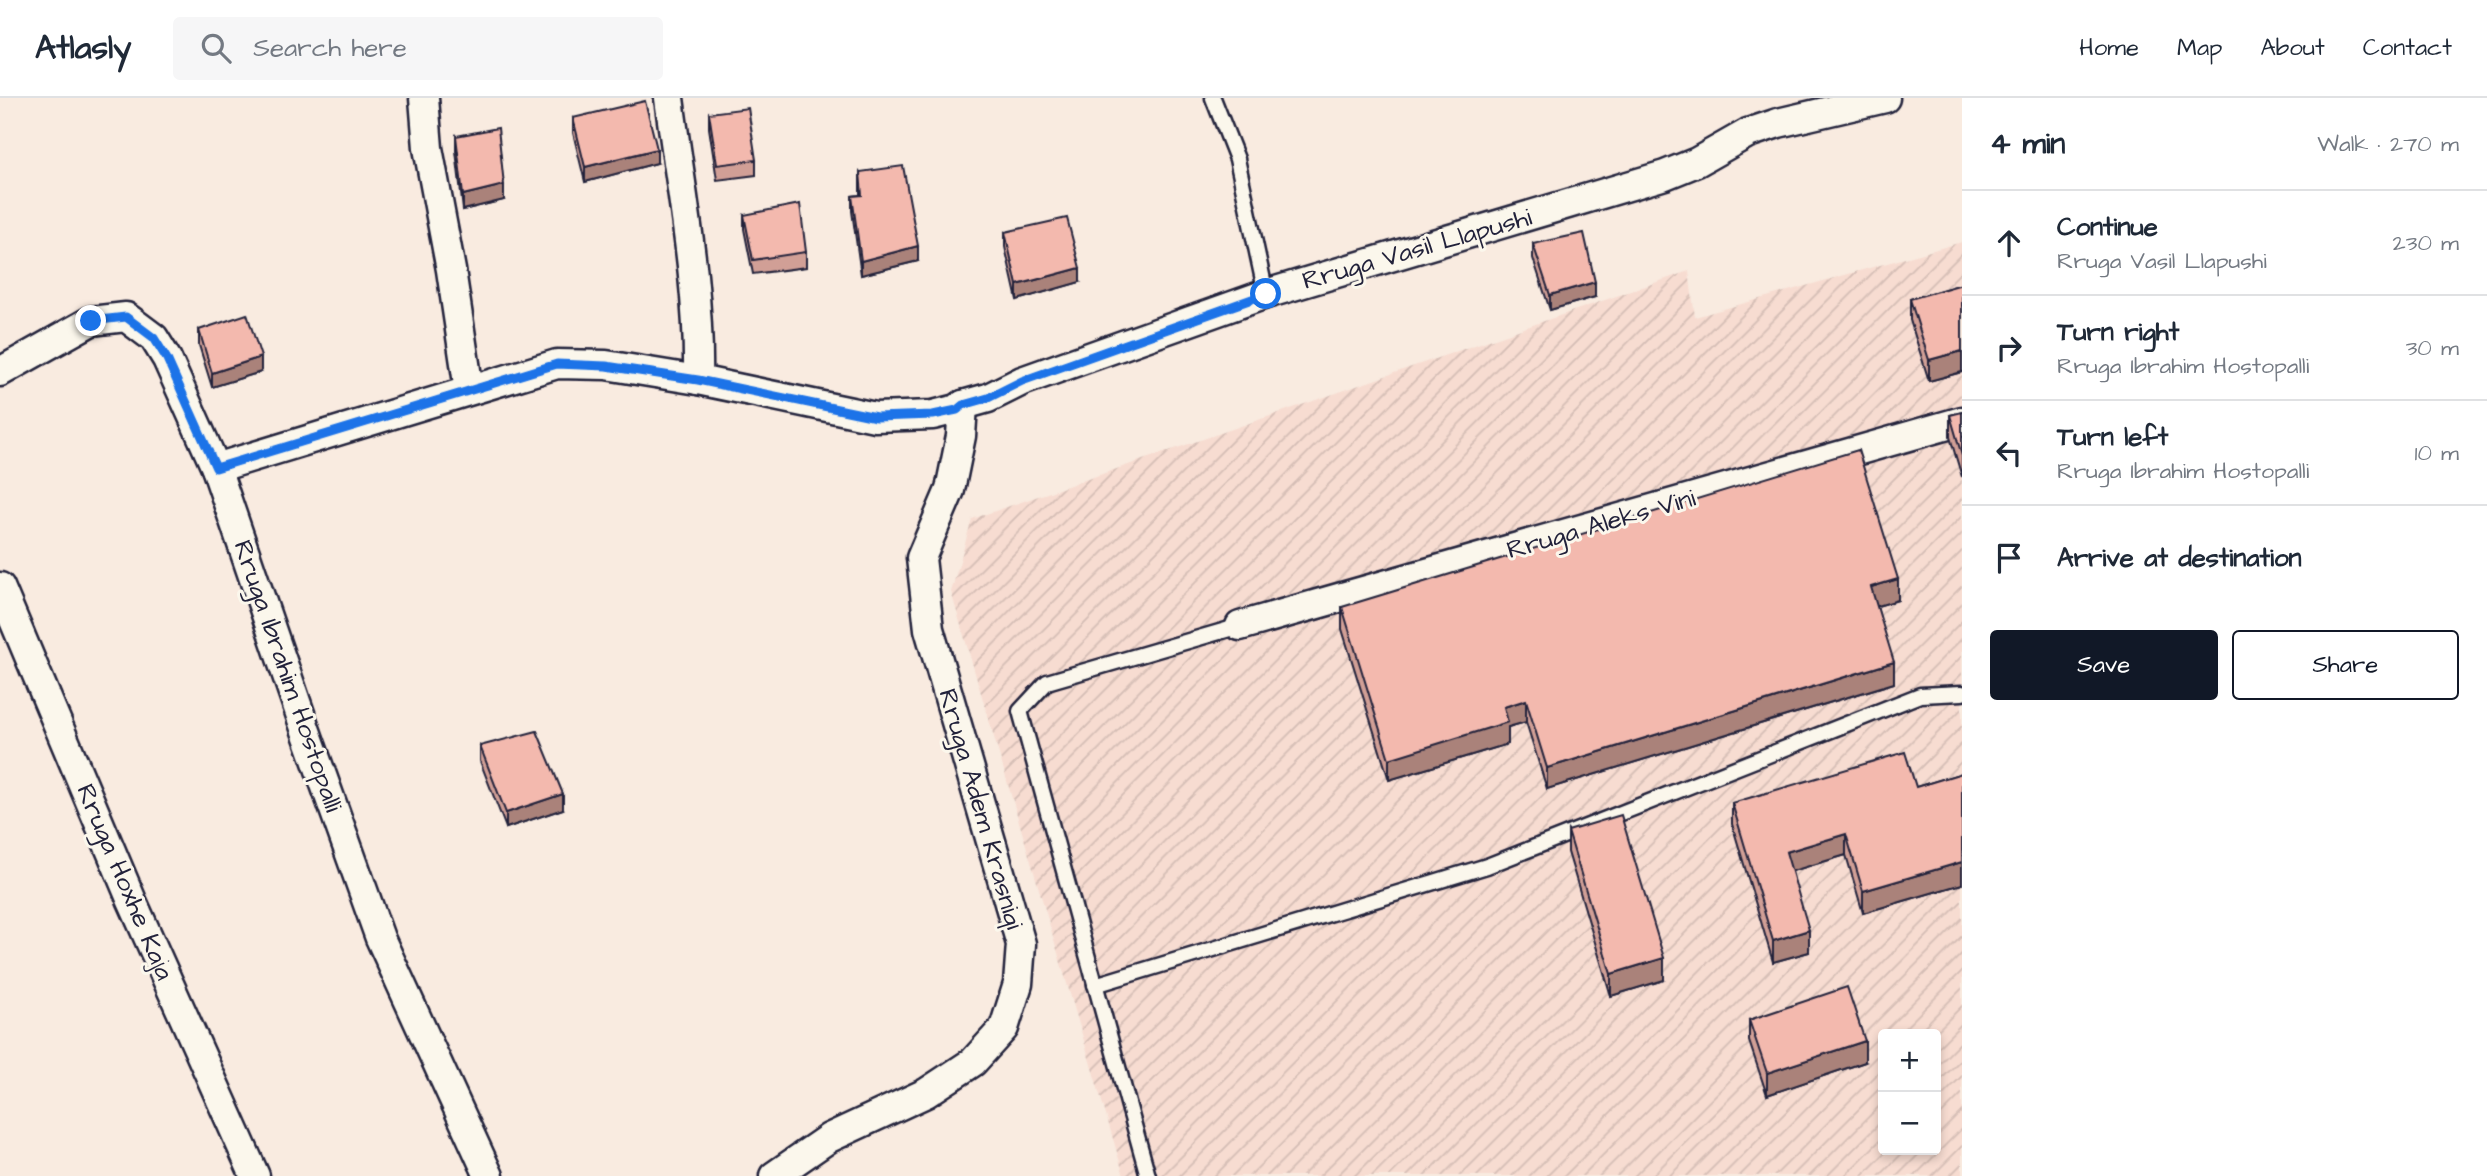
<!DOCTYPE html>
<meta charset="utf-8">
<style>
:root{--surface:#fff;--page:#f6f6f7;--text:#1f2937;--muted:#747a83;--line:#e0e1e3;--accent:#111827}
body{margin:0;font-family:"Architects Daughter",sans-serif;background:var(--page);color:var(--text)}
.controls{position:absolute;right:21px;bottom:21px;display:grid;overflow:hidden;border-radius:7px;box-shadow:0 4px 10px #0003}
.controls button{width:63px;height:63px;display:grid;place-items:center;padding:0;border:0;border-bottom:2px solid var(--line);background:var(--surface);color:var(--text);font:35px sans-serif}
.stop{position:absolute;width:21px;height:21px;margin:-16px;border:5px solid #1a73e8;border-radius:50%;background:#fff}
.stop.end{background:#1a73e8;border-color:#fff;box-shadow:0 2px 7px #0008}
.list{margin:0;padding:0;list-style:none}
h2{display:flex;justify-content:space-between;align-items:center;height:91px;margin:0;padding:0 28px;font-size:30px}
h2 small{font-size:23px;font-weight:400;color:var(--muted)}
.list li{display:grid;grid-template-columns:46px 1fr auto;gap:21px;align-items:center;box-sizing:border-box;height:105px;padding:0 28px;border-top:2px solid var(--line)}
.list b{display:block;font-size:26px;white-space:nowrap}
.list p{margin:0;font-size:23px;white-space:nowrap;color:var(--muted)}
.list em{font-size:23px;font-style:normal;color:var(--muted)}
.actions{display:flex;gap:14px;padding:21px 28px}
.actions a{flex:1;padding:16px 0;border:2px solid var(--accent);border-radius:7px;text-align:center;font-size:24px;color:var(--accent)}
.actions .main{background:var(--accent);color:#fff}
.icon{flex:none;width:38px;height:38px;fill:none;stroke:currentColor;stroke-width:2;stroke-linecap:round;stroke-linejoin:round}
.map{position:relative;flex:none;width:1962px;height:1078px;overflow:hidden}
header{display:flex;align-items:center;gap:42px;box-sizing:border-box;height:98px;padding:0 35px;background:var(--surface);border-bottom:2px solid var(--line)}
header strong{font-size:33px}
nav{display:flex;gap:38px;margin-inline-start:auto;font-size:24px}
.search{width:490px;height:63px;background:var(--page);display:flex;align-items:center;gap:18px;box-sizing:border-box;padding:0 24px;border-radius:7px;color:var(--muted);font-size:26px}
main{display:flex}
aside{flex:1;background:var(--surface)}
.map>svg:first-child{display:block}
.industrial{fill:url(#industrial-furrows);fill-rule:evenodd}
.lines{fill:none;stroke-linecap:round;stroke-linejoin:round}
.service-casing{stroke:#22223b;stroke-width:19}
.minor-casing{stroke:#22223b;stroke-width:33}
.service{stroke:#fbf7ec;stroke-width:14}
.minor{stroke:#fbf7ec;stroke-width:28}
.wall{fill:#d19f96;stroke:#22223b;stroke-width:2}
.shaded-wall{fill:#aa827a;stroke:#22223b;stroke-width:2}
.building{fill:#f3b9ae;stroke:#22223b;stroke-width:2}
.route{stroke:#1a73e8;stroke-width:9}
.labels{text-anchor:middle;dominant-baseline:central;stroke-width:6;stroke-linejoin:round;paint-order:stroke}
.street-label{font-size:26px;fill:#22223b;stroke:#fbf7ec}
</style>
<header>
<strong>Atlasly</strong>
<div class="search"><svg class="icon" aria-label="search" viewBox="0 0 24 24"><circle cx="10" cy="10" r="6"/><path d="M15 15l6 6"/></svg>Search here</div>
<nav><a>Home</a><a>Map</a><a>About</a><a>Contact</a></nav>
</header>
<main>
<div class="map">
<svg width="1962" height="1078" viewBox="0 0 1962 1078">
<defs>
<pattern id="industrial-furrows" width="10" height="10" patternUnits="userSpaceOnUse" patternTransform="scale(1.75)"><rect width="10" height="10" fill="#f7dcd1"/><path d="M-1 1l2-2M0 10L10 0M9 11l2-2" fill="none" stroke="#d3bcb4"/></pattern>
</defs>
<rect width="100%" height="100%" fill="#f9ebe0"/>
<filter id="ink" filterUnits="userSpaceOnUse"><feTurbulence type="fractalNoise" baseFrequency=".0143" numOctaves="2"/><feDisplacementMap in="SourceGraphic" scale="14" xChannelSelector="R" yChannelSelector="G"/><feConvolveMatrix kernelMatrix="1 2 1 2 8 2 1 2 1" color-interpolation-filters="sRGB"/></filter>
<g filter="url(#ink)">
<path class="industrial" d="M1962 144V1078H1124L951 494 972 421 1689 173 1695 219ZM1883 936H1936V1052H1883Z"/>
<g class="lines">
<g class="service-casing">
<g id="service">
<polyline points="1213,0 1237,61 1266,196"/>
<polyline points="1095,887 1487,768 1920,597 1962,595"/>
<polyline points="1148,1078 1020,613 1047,584 1240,528"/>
</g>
</g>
<g class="minor-casing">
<g id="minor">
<polyline points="424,0 428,50 451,172 469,292"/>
<path d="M669 0C681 93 700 188 698 282"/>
<polyline points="0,274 91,223 126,219 154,240 167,261 216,370 306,633 380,840 489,1078"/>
<polyline points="216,370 557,266 606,267 698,282 875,319 933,317 957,311 963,307 988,300 1022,283 1266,196 1665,77 1697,64 1748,35 1778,25 1885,0"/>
<polyline points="0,489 132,803 255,1078"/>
<polyline points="1240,528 1962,323"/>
<polyline points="774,1078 829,1040 926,995 973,964 1004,930 1018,886 1021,846 929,531 921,460 950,392 961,338 963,307"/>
</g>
</g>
<use href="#service" class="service"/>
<use href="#minor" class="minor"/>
</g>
<g class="wall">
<polygon points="709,15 756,62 756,77 717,82 709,30"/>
<polygon points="573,20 657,65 585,84 573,35"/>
<polygon points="456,38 504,102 463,112 456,53"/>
<polygon points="860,74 918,163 861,177 852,113 852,98 860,97"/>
<polygon points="744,117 806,154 806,169 753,176 744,131"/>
<polygon points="1005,134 1080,184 1017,202 1005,149"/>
<polygon points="1533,146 1595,199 1550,212 1533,160"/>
<polygon points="1962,186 1962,274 1929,283 1910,222 1910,201"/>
<polygon points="199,232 261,274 212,289 199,247"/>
<polygon points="1962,314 1962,379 1950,339 1950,317"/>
<polygon points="1898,502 1877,508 1894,585 1547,691 1526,624 1508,629 1508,646 1389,682 1342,531 1342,509"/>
<polygon points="480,648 563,711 506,730 480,663"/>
<polygon points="1962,675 1962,786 1863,815 1846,757 1792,773 1809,854 1773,864 1732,726 1732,705 1916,689"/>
<polygon points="1568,733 1664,882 1611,898 1568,754"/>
<polygon points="1749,922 1865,964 1767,997 1749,943"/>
</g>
<g class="shaded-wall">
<polygon points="657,51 657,65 585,84 585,69"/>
<polygon points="504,87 504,102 463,112 463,97"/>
<polygon points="918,148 918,163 861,177 861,163"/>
<polygon points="1080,170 1080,184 1017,202 1017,187"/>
<polygon points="1595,184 1595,199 1550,212 1550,197"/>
<polygon points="1962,253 1962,274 1929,283 1929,262"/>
<polygon points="261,259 261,274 212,289 212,275"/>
<polygon points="1898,481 1898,502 1871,510 1871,489"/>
<polygon points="1894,564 1894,585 1547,691 1547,670"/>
<polygon points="1526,602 1526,624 1508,629 1508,646 1389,682 1389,661 1504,609"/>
<polygon points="563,696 563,711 506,730 506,715"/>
<polygon points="1846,736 1846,757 1786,775 1786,754"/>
<polygon points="1962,764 1962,786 1863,815 1863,793"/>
<polygon points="1809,832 1809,854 1773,864 1773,843"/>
<polygon points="1664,860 1664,882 1611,898 1611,876"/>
<polygon points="1865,943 1865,964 1767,997 1767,975"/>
</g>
<g class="building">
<polygon points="645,3 657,51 585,69 573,20"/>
<polygon points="748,10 756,62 717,67 709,15"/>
<polygon points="498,30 504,87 463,97 456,38"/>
<polygon points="903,68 918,148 861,163 852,98 862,97 860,74"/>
<polygon points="800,106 806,154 753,162 744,117"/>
<polygon points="1067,120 1080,170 1017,187 1005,134"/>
<polygon points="1584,135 1595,184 1550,197 1533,146"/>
<polygon points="1962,186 1962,253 1929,262 1910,201"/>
<polygon points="247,216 261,259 212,275 199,232"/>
<polygon points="1962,314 1962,358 1950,317"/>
<polygon points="1858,352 1898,481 1871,489 1894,564 1547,670 1526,602 1504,609 1508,624 1389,661 1342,509"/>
<polygon points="537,633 563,696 506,715 480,648"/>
<polygon points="1905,654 1916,689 1962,675 1962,764 1863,793 1846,736 1786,754 1809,832 1773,843 1732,705"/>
<polygon points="1621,717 1664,860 1611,876 1568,733"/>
<polygon points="1847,889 1865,943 1767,975 1749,922"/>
</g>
</g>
<g class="lines" filter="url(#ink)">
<polyline class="route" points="91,223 126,219 154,240 167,261 216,370 557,266 606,268 698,282 876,319 933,317 957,312 963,307 988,300 1022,283 1266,196"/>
</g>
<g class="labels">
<g class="street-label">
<text transform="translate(1417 151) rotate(-16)">Rruga Vasil Llapushi</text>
<text transform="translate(1601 426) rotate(-16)">Rruga Aleks Vini</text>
<text transform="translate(288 578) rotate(71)">Rruga Ibrahim Hostopalli</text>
<text transform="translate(981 711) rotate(74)">Rruga Adem Krasniqi</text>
<text transform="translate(125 784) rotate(67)">Rruga Hoxhe Kaja</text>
</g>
</g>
</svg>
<div class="controls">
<button>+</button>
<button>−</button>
</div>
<div class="stop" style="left:1266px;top:196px"></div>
<div class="stop end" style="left:91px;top:223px"></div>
</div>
<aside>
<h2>4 min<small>Walk · 270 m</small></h2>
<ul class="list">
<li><svg class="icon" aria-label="ahead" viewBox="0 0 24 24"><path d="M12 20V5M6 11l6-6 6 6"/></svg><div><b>Continue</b><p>Rruga Vasil Llapushi</p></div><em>230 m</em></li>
<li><svg class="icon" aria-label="right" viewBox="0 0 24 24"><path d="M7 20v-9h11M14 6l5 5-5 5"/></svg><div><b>Turn right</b><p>Rruga Ibrahim Hostopalli</p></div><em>30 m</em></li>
<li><svg class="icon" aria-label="left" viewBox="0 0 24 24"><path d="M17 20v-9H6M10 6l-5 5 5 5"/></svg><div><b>Turn left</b><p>Rruga Ibrahim Hostopalli</p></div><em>10 m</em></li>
<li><svg class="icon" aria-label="arrive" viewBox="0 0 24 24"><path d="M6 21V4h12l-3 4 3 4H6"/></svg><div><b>Arrive at destination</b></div></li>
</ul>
<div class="actions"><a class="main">Save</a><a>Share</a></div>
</aside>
</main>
